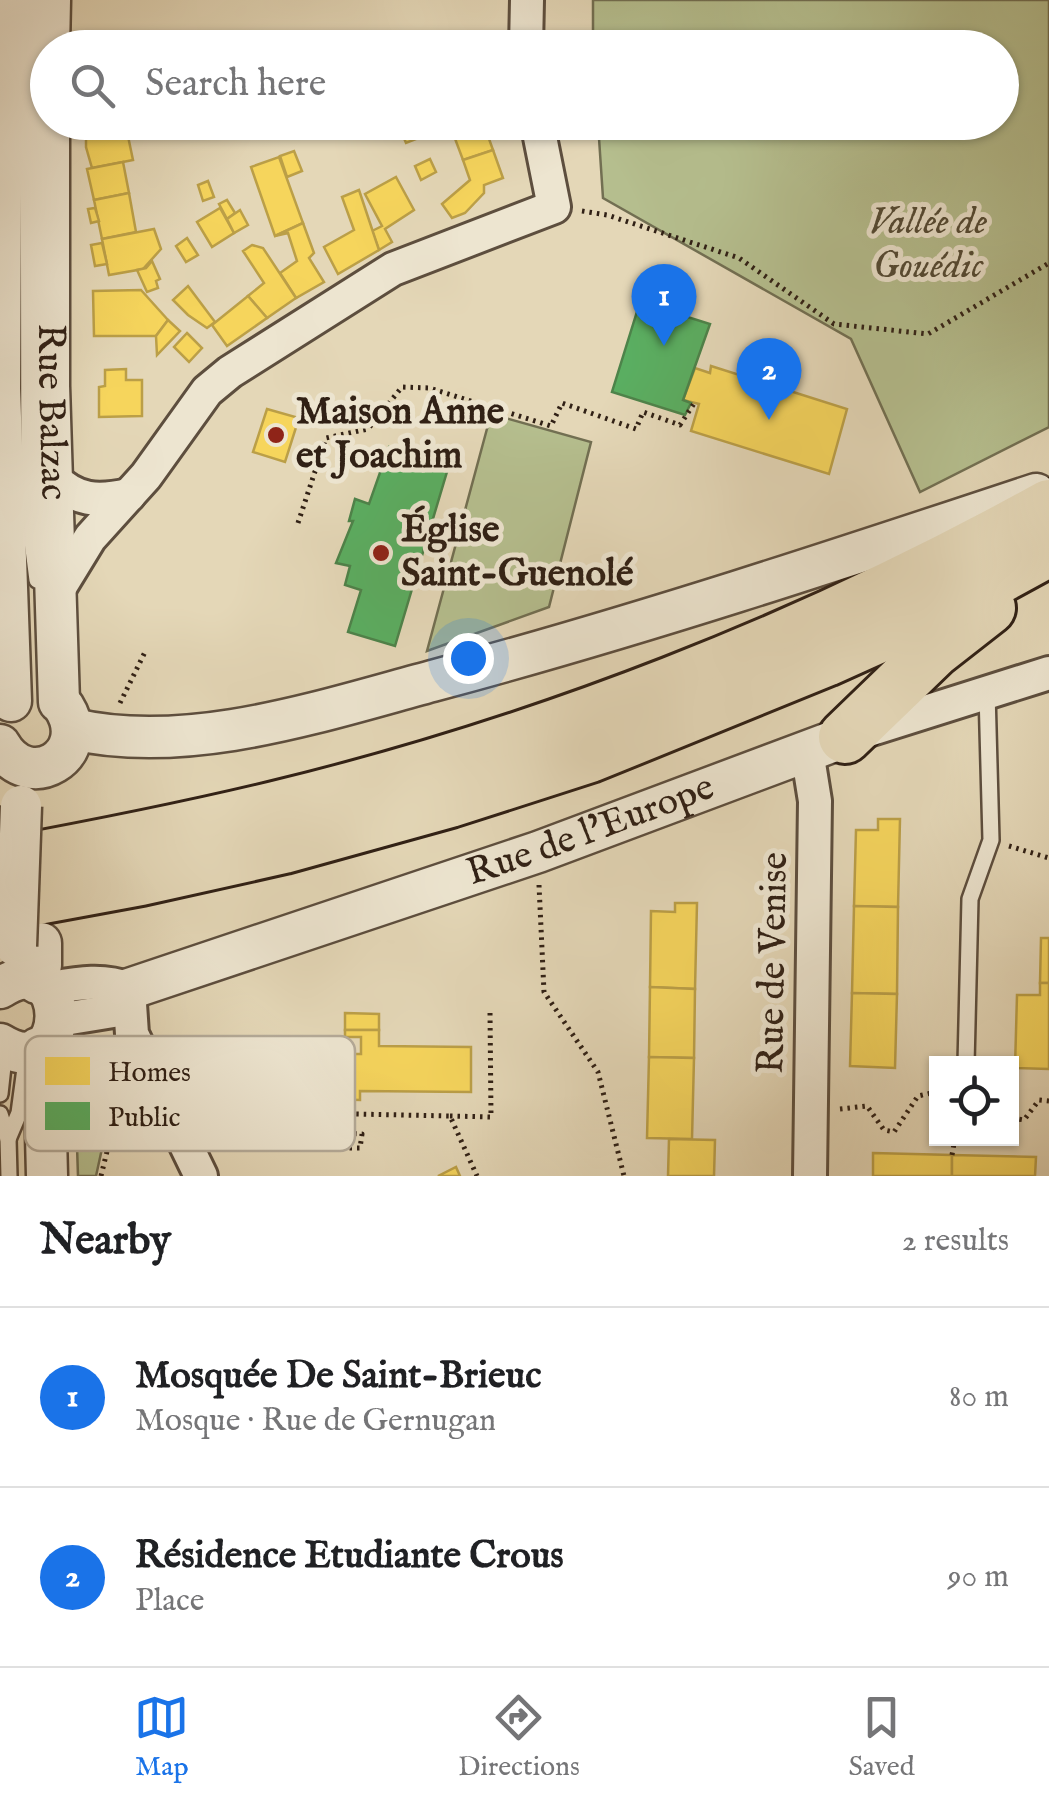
<!DOCTYPE html>
<html lang="en">
<head>
<meta charset="utf-8">
<style>
	body { margin:0; font-family:"IM FELL English",serif; background:#f2f2f2; color:#202124 }
	.controls { position:absolute; right:30px; bottom:30px; display:grid; overflow:hidden; border-radius:0px; box-shadow:0 2px 8px #0004 }
	.controls button { width:90px; height:90px; display:grid; place-items:center; padding:0; border:0; border-bottom:2px solid #e0e0e0; background:#fff; color:#202124; font:50px sans-serif }
	.you { position:absolute; left:468px; top:658px; width:35px; height:35px; margin:-25px; border:8px solid #fff; border-radius:50%; background:#1a73e8; box-shadow:0 0 0 15px #1a73e833 }
	.badge { display:grid; place-items:center; width:65px; height:65px; border-radius:50%; background:#1a73e8; color:#fff; font-size:32px; font-weight:700 }
	.pin { position:absolute; translate:-50% -82px; filter:drop-shadow(0 2px 5px #0008) }
	.pin::after { content:''; position:absolute; top:52px; width:35px; height:30px; background:inherit; clip-path:polygon(0 0,100% 0,50% 100%) }
	.list { margin:0; padding:0; list-style:none }
	h2 { display:flex; justify-content:space-between; align-items:center; height:130px; margin:0; padding:0 40px; font-size:42px }
	h2 small { font-size:32px; font-weight:400; color:#757577 }
	.list li { display:grid; grid-template-columns:65px 1fr auto; gap:30px; align-items:center; box-sizing:border-box; height:180px; padding:0 40px; border-top:2px solid #e0e0e0 }
	.list b { display:block; font-size:38px; white-space:nowrap }
	.list p { margin:0; font-size:32px; white-space:nowrap; color:#757577 }
	.list em { font-size:32px; font-style:normal; color:#757577 }
	.icon { flex:none; width:55px; height:55px; fill:none; stroke:currentColor; stroke-width:2; stroke-linecap:round; stroke-linejoin:round }
	.map { position:relative; flex:none; width:1049px; height:1176px; overflow:hidden }
	.search { position:absolute; background:#fff; box-shadow:0 2px 8px #0004; left:30px; right:30px; top:30px; height:110px; display:flex; align-items:center; gap:25px; box-sizing:border-box; padding:0 35px; border-radius:55px; color:#757577; font-size:38px }
	.sheet { height:490px; background:#fff }
	nav { display:flex; justify-content:space-around; align-items:center; box-sizing:border-box; height:140px; border-top:2px solid #e0e0e0; background:#fff; font-size:28px; color:#757577 }
	nav a { display:grid; justify-items:center; gap:5px }
	nav .on { color:#1a73e8 }
	.map>svg:first-child { display:block }
	.green { fill:#b5be8e; stroke:#726f52; stroke-width:2.5 }
	.homes { fill:#f6d55c; stroke:#bb9f47; stroke-width:2.5 }
	.public { fill:#5aae61; stroke:#4d834a; stroke-width:2.5 }
	.lines { fill:none; stroke-linecap:round; stroke-linejoin:round }
	.service-casing { stroke:#5d4e3e; stroke-width:20 }
	.minor-casing { stroke:#5d4e3e; stroke-width:38 }
	.tertiary-casing { stroke:#5d4e3e; stroke-width:45 }
	.trunk-casing { stroke:#302015; stroke-width:58 }
	.path { stroke:#302015; stroke-width:5; stroke-dasharray:2.5 5; stroke-linecap:butt }
	.service { stroke:#ede5d0; stroke-width:15 }
	.minor { stroke:#ede5d0; stroke-width:32 }
	.tertiary { stroke:#ede5d0; stroke-width:40 }
	.trunk { stroke:#e4d7b7; stroke-width:52 }
	.tertiary-bridge-casing { stroke:#5d4e3e; stroke-width:45; stroke-linecap:butt }
	.tertiary-bridge { stroke:#ede5d0; stroke-width:40 }
	.poi-dot { fill:#8f2418; stroke:#ede5d0; stroke-width:4 }
	.labels { text-anchor:middle; dominant-baseline:central; stroke-width:10; stroke-linejoin:round; paint-order:stroke }
	.park-label { font-size:38px; font-style:italic; fill:#514833; stroke:#ede5d0 }
	.street-label { font-size:38px; fill:#302015; stroke:#ede5d0 }
	.poi-label { font-size:38px; font-weight:bold; fill:#302015; stroke:#ede5d0; text-anchor:start }
	.key { fill:#ede5d0; stroke:#b4aa98; stroke-width:2.5 }
	.key-label { font-size:28px; fill:#302015 }
</style>
</head>
<body>
<div class="map">
<svg width="1049" height="1176" viewBox="0 0 1049 1176">
	<rect width="100%" height="100%" fill="#e4d7b7"/>
	<filter id="stains"><feTurbulence type="fractalNoise" baseFrequency=".002" numOctaves="4"/><feColorMatrix values="0 0 0 0 .2 0 0 0 0 .09 0 0 0 0 .02 0 0 0 .5 -.17"/></filter>
	<radialGradient id="worn" r=".72"><stop offset=".6" stop-color="#630" stop-opacity="0"/><stop offset="1" stop-color="#630" stop-opacity=".3"/></radialGradient>
	<g class="green">
		<polygon points="593,0 1049,0 1049,427 920,492 851,339 603,198 598,123 1002,122 1002,48 593,47"/>
		<polygon points="491,414 591,442 549,607 427,651"/>
		<polygon points="103,1144 96,1176 78,1176 77,1146"/>
	</g>
	<g class="homes">
		<polygon points="89,122 125,122 133,160 92,168 86,147 86,137 92,136"/>
		<polygon points="402,122 436,122 439,130 406,143 398,124"/>
		<polygon points="465,122 483,122 493,150 463,160 451,128"/>
		<polygon points="493,150 503,178 484,185 484,193 465,213 452,218 442,204 470,180 463,160"/>
		<polygon points="294,151 302,171 287,177 280,156"/>
		<polygon points="279,157 303,223 275,236 251,167"/>
		<polygon points="430,159 436,172 421,180 415,166"/>
		<polygon points="123,162 129,193 94,200 87,169"/>
		<polygon points="396,177 414,210 385,229 392,242 379,250 372,231 382,226 365,194"/>
		<polygon points="208,181 214,197 203,201 198,185"/>
		<polygon points="359,190 379,250 338,274 324,247 354,230 342,197"/>
		<polygon points="129,193 136,232 102,239 94,200"/>
		<polygon points="227,200 235,213 227,219 219,204"/>
		<polygon points="95,208 99,221 91,223 88,209"/>
		<polygon points="220,208 234,233 212,247 197,222"/>
		<polygon points="240,210 248,225 234,233 227,219"/>
		<polygon points="303,223 314,253 309,258 324,282 296,298 280,273 297,261 288,233 275,236"/>
		<polygon points="154,229 161,249 143,269 109,275 102,239"/>
		<polygon points="187,238 198,255 186,262 176,246"/>
		<polygon points="102,243 107,264 95,266 91,245"/>
		<polygon points="252,245 263,248 296,298 267,318 248,296 264,283 243,251"/>
		<polygon points="152,261 160,279 156,281 158,288 147,292 137,270 146,268"/>
		<polygon points="188,286 215,322 207,328 188,315 173,300"/>
		<polygon points="141,290 168,320 156,336 94,336 93,291"/>
		<polygon points="248,296 267,318 227,346 212,325"/>
		<polygon points="168,320 180,331 157,355 156,336"/>
		<polygon points="187,333 202,348 189,362 174,347"/>
		<polygon points="711,366 847,409 829,474 691,431 699,404 683,400 695,368 710,373"/>
		<polygon points="126,369 126,380 142,380 142,416 99,417 99,387 105,386 105,370"/>
		<polygon points="267,409 299,418 285,462 253,452"/>
		<polygon points="878,819 900,819 898,907 854,906 856,830 878,830"/>
		<polygon points="675,903 697,903 695,989 650,987 651,911 675,912"/>
		<polygon points="854,906 898,907 897,994 852,993"/>
		<polygon points="1041,938 1049,938 1049,983 1040,983"/>
		<polygon points="1040,983 1049,983 1049,1069 1015,1068 1017,995 1040,995"/>
		<polygon points="650,987 695,989 694,1058 649,1057"/>
		<polygon points="852,993 897,994 895,1068 850,1066"/>
		<polygon points="345,1013 379,1014 379,1030 345,1030"/>
		<polygon points="345,1030 379,1030 379,1046 471,1047 471,1092 360,1091 360,1100 281,1098 282,1046 329,1047 328,1054 361,1054 361,1037 345,1037"/>
		<polygon points="649,1057 694,1058 692,1139 647,1138"/>
		<polygon points="669,1139 715,1140 714,1176 668,1176"/>
		<polygon points="873,1153 952,1155 952,1176 873,1176"/>
		<polygon points="952,1155 1036,1157 1035,1176 952,1176"/>
		<polygon points="456,1167 460,1176 438,1176"/>
	</g>
	<g class="public">
		<polygon points="640,302 710,324 683,400 691,403 685,415 612,392"/>
		<polygon points="389,447 449,465 395,646 348,632 361,590 345,585 350,566 336,563 353,521 349,521 355,499 369,504"/>
	</g>
	<g class="lines">
		<defs>
			<g id="service">
				<polyline points="28,0 29,518 37,580"/>
				<polyline points="966,1064 970,899 991,840 987,692"/>
				<polyline points="0,1094 5,1048"/>
				<polyline points="0,1114 8,1139 9,1176"/>
				<polyline points="8,1139 19,1113 26,1061"/>
			</g>
			<g id="minor">
				<polyline points="526,48 527,0"/>
				<path d="M53,478c24,23 44,24 76,17"/>
				<polyline points="57,592 90,538 146,476 207,391 230,372 393,269 554,207 537,122"/>
				<polyline points="859,733 1049,673"/>
				<polyline points="807,751 815,801 810,1176"/>
				<path d="M46,989c29,-5 55,-11 83,0"/>
				<polyline points="129,989 132,1034 201,1176"/>
				<polyline points="58,1020 113,1011 129,989"/>
			</g>
			<g id="tertiary">
				<polyline points="2,0 0,389 11,701"/>
				<polyline points="49,48 50,0"/>
				<path id="s1" d="M49,122v264l10,316"/>
				<path d="M73,729c116,27 251,-19 363,-49 202,-54 401,-120 600,-186"/>
				<path d="M0,745c29,50 94,10 64,-38"/>
				<polyline points="37,983 41,965 41,943"/>
				<path d="M0,988c73,-48 75,102 0,56"/>
				<path id="s2" d="M129,989l409,-137 307,-115"/>
				<polyline points="38,1048 45,1095 47,1176"/>
			</g>
			<g id="trunk">
				<polyline points="845,737 934,651 989,608"/>
				<path d="M0,865c92,-17 184,-35 275,-57 269,-65 532,-168 774,-302"/>
				<polyline points="0,905 141,879 284,847 450,801 590,756 826,660 948,605 1049,550"/>
			</g>
		</defs>
		<use href="#service" class="service-casing"/>
		<use href="#minor" class="minor-casing"/>
		<use href="#tertiary" class="tertiary-casing"/>
		<use href="#trunk" class="trunk-casing"/>
		<g class="path">
			<polyline points="582,211 607,215 739,258 834,324 928,334 1049,263"/>
			<polyline points="298,523 326,438 368,429 402,387 429,388 551,426 562,403 636,429 643,412 680,425 695,402"/>
			<polyline points="120,703 145,652"/>
			<polyline points="1009,846 1049,858"/>
			<polyline points="539,885 544,992 598,1072 624,1176"/>
			<polyline points="840,1109 867,1106 884,1130 894,1132 918,1096 936,1092"/>
			<polyline points="450,1116 491,1117 490,1011"/>
			<polyline points="1012,1118 1024,1120 1039,1100 1049,1101"/>
			<polyline points="222,1148 360,1148 362,1134 260,1129 260,1112 450,1116 477,1176"/>
			<polyline points="952,1155 955,1138"/>
			<polyline points="101,1176 111,1135"/>
		</g>
		<use href="#service" class="service"/>
		<use href="#minor" class="minor"/>
		<use href="#tertiary" class="tertiary"/>
		<use href="#trunk" class="trunk"/>
		<defs>
			<polyline id="tertiary-bridge" points="16,946 21,806"/>
		</defs>
		<use href="#tertiary-bridge" class="tertiary-bridge-casing"/>
		<use href="#tertiary-bridge" class="tertiary-bridge"/>
	</g>
	<g class="poi-dot">
		<circle cx="276" cy="435" r="10"/>
		<circle cx="381" cy="553" r="10"/>
	</g>
	<g class="labels">
		<g class="park-label">
			<text x="928" y="223">Vallée de<tspan x="928" dy="44">Gouédic</tspan></text>
		</g>
		<g class="street-label">
			<text stroke="none"><textPath href="#s1" startOffset="290">Rue Balzac</textPath></text>
			<text stroke="none"><textPath href="#s2" startOffset="488">Rue de l'Europe</textPath></text>
			<text transform="translate(774 963) rotate(-89)">Rue de Venise</text>
		</g>
		<g class="poi-label">
			<text x="296" y="413">Maison Anne<tspan x="296" dy="44">et Joachim</tspan></text>
			<text x="401" y="531">Église<tspan x="401" dy="44">Saint-Guenolé</tspan></text>
		</g>
	</g>
	<rect x="25" y="1036" width="330" height="115" rx="15" class="key"/>
	<rect x="45" y="1057" width="45" height="28" fill="#f6d55c"/>
	<rect x="45" y="1102" width="45" height="28" fill="#5aae61"/>
	<g class="key-label">
		<text x="108" y="1081">Homes</text>
		<text x="108" y="1126">Public</text>
	</g>
	<rect width="100%" height="100%" filter="url(#stains)"/>
	<rect width="100%" height="100%" fill="url(#worn)"/>
</svg>
<div class="controls">
<button><svg class="icon" aria-label="locate" viewBox="0 0 24 24"><circle cx="12" cy="12" r="6"/><path d="M12 2v4M12 18v4M2 12h4M18 12h4"/></svg></button>
</div>
<div class="you"></div>
<div class="pin badge" style="left:664px;top:346px">1</div>
<div class="pin badge" style="left:769px;top:420px">2</div>
<div class="search"><svg class="icon" aria-label="search" viewBox="0 0 24 24"><circle cx="10" cy="10" r="6"/><path d="M15 15l6 6"/></svg>Search here</div>
</div>
<section class="sheet">
<h2>Nearby<small>2 results</small></h2>
<ul class="list">
<li><span class="badge">1</span><div><b>Mosquée De Saint-Brieuc</b><p>Mosque · Rue de Gernugan</p></div><em>80 m</em></li>
<li><span class="badge">2</span><div><b>Résidence Etudiante Crous</b><p>Place</p></div><em>90 m</em></li>
</ul>
</section>
<nav>
<a class="on"><svg class="icon" aria-label="map" viewBox="0 0 24 24"><path d="M3 6l6-2 6 2 6-2v14l-6 2-6-2-6 2zM9 4v14M15 6v14"/></svg>Map</a>
<a><svg class="icon" aria-label="directions" viewBox="0 0 24 24"><path d="M12 3l9 9-9 9-9-9zM9 14v-3h6M13 9l2 2-2 2"/></svg>Directions</a>
<a><svg class="icon" aria-label="saved" viewBox="0 0 24 24"><path d="M7 4h10v16l-5-4-5 4z"/></svg>Saved</a>
</nav>
</body>
</html>
